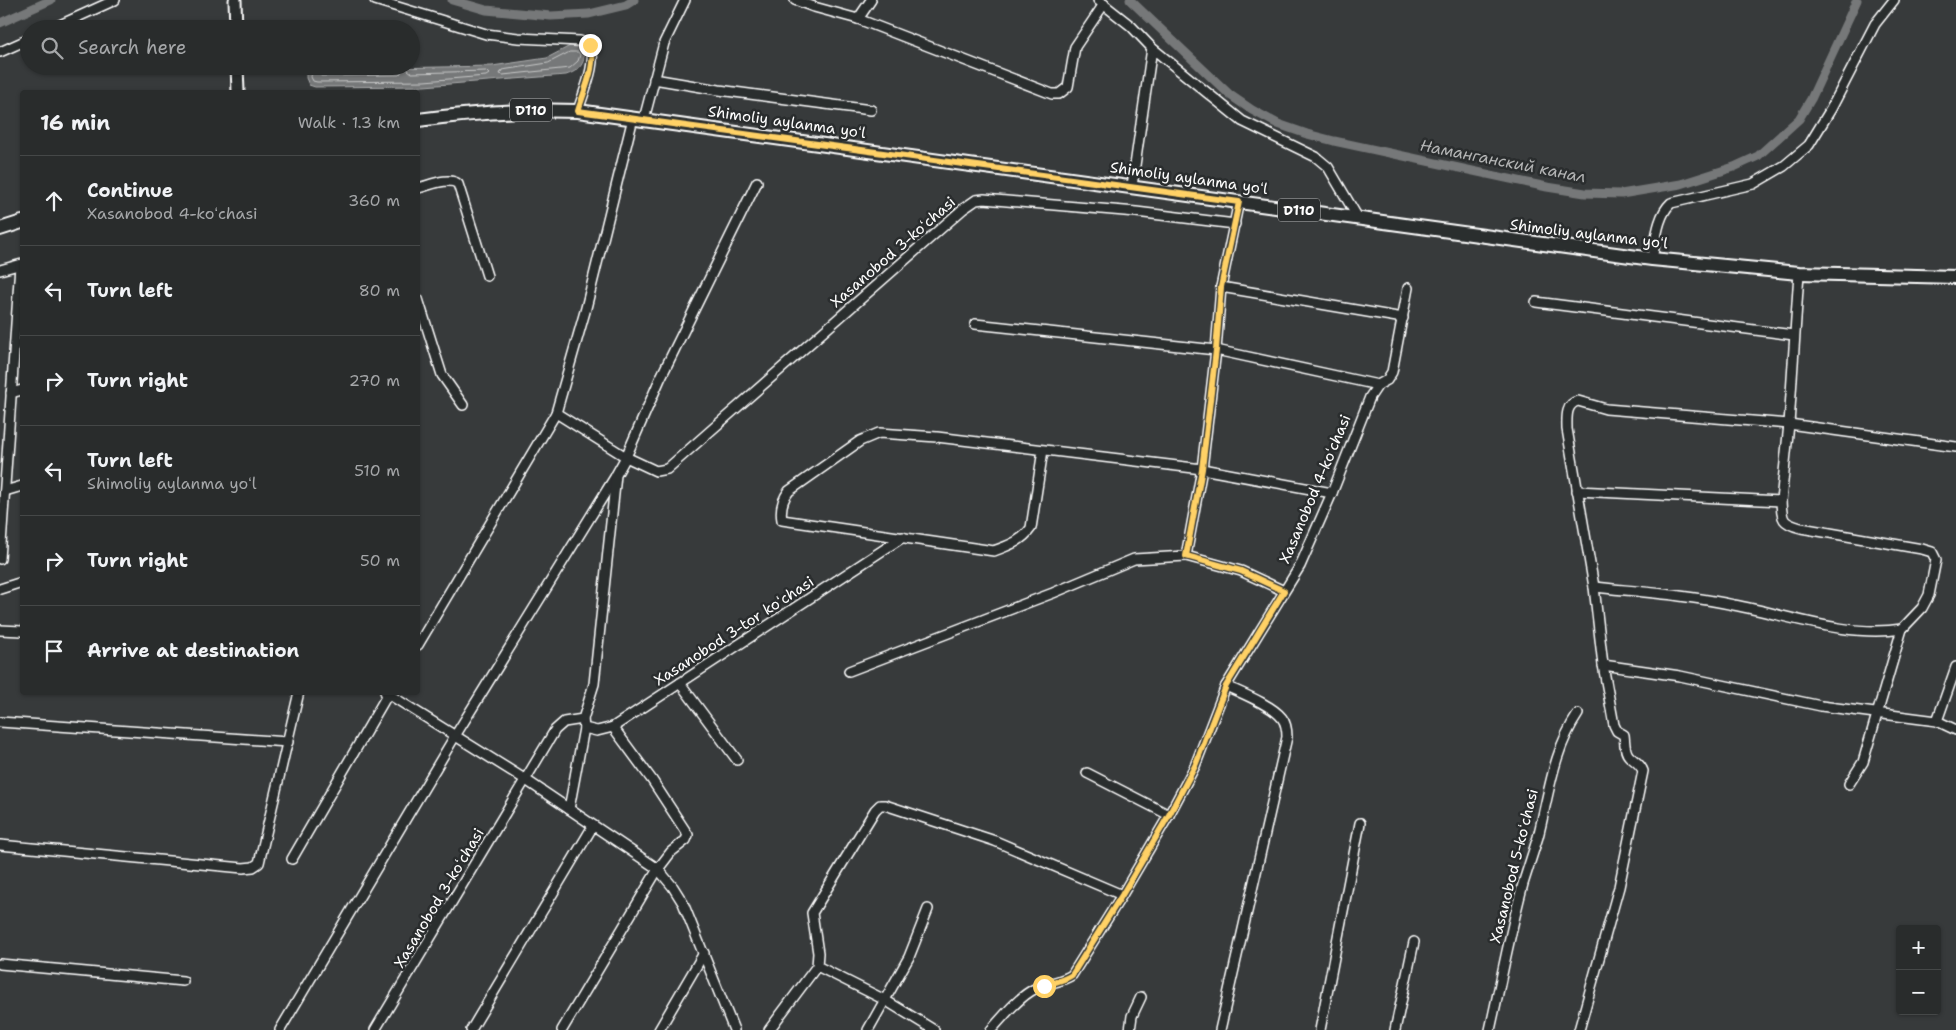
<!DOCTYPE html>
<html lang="en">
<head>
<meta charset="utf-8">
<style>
	body { margin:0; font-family:"Shantell Sans",sans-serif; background:#353838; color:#f1f3f6 }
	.controls { position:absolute; right:15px; bottom:15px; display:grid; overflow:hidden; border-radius:5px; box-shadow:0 1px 4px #0004 }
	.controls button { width:45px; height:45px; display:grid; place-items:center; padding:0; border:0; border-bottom:1px solid #454848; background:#292c2c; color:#f1f3f6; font:25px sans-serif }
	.stop { position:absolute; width:15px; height:15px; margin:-11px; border:4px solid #ffd166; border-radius:50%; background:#fff }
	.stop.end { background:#ffd166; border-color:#fff; box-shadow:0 1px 5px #0008 }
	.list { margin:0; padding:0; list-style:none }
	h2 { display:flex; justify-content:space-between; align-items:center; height:65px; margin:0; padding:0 20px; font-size:21px }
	h2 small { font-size:16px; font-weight:400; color:#a5a7a9 }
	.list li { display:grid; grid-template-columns:32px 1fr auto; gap:15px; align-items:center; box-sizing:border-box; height:90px; padding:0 20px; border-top:1px solid #454848 }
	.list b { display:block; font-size:19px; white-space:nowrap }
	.list p { margin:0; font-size:16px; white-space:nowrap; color:#a5a7a9 }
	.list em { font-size:16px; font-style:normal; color:#a5a7a9 }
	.icon { flex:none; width:28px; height:28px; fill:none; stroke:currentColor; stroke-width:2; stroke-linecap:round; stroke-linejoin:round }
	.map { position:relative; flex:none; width:1956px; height:1030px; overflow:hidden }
	.search { position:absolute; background:#292c2c; box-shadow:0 1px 4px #0004; left:20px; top:20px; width:400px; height:55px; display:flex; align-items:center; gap:12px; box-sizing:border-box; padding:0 18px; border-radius:28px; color:#a5a7a9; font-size:19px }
	.panel { position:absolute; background:#292c2c; box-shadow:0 1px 4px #0004; left:20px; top:90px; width:400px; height:605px; border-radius:5px }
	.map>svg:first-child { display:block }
	.water { fill:#767879; stroke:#adaeaf }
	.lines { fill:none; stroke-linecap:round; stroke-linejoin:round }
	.shore { stroke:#c8c9c9; stroke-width:1 }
	.canal { stroke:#767879; stroke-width:9 }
	.minor-casing { stroke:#fff; stroke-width:12 }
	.secondary-casing { stroke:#fff; stroke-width:15 }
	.primary-casing { stroke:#fff; stroke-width:16 }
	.minor { stroke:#2a2d2e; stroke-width:9 }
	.secondary { stroke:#2a2d2e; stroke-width:11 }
	.primary { stroke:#2a2d2e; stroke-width:12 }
	.route { stroke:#ffd166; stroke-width:6 }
	.labels { text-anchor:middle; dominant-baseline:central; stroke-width:5; stroke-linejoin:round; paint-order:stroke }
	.shield { fill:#2a2d2e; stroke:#bfc0c0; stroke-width:1 }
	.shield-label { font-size:14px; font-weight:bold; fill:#fff }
	.street-label { font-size:15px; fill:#fff; stroke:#2a2d2e }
	.water-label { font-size:16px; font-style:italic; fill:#b4b5b5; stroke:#2a2d2e }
</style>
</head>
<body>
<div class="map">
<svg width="1956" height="1030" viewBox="0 0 1956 1030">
	<rect width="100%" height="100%" fill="#373a3b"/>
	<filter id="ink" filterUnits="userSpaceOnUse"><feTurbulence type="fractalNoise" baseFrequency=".02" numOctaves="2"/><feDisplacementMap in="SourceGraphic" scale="10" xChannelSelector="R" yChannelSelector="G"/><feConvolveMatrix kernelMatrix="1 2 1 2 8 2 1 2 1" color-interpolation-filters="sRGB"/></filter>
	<g filter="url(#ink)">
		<path class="water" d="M570,46l12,2c6,14 -3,23 -16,27l-142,11 -109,1 -6,-2 -3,-7v-7l4,-5 79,2 103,-2 55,-8z"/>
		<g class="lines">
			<g class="shore">
				<polygon points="570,52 578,52 580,55 578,61 570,68 503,75 500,74 502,70 548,63"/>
				<polyline points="313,66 311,77 313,81 317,82 424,81 486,76 489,74 486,71 412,73 408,70 406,66"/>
				<polyline points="320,66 319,74 321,76 399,75 401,73 400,66"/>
				<polyline points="327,66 330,68 392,66"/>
			</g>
			<g class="canal">
				<polyline points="452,0 486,10 551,16 589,14 626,5 634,0"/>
				<polyline points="1130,0 1230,95 1252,110 1278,124 1307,134 1334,141 1547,187 1585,193 1621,194 1681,184 1734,167 1758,156 1799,119 1811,99 1857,0"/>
				<polyline points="0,23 51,0"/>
			</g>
			<defs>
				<g id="minor">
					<path d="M375,0l111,34 32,4 62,3 10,4c8,17 -7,48 -12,66"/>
					<polyline points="795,0 814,7 858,19 1052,94 1059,94 1068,87 1075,47 1104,4"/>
					<polyline points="1098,0 1131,26 1152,48 1242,121 1316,157 1328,167 1358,218"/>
					<polyline points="858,19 871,0"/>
					<polyline points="51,29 115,0"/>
					<polyline points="0,52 29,39"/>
					<polyline points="654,79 719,90 871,110"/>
					<polyline points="644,119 664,43 685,0"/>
					<polyline points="1132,186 1152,48"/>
					<path d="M418,188c10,-2 31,-12 40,-4l29,92"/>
					<polyline points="1239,201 1221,287 1403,318"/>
					<path d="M1652,259c4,-18 5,-43 19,-56l82,-19 31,-18 25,-21 22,-36 44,-85 19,-24"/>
					<polyline points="0,270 22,264"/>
					<polyline points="1221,287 1216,350 1202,469 1186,556 1241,571 1284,591"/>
					<polyline points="418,299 442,375 463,405"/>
					<polyline points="1536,302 1794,335"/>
					<polyline points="975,324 1216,350 1378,385"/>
					<polyline points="11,393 22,390"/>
					<polyline points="556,413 626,457 656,471 667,469 963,209 976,200 984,199 1136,212 1235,224"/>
					<path d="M1043,450l-12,78c-10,14 -22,17 -37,23l-212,-31c-2,-11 0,-20 7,-29l71,-50 19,-8 58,4 265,32 130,24"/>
					<polyline points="5,491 22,486"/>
					<polyline points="1577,491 1781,501 1789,424 1799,273"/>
					<path d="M1781,501c1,19 1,22 20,27l121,21 10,3 4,8 -7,35 -7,13 -20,21 -39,133 -14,22"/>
					<polyline points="0,559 20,265"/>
					<path d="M1594,587c47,5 94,8 140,18 54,10 113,33 168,24"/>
					<polyline points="0,589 22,582"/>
					<polyline points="0,630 22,631"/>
					<polyline points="418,645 556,413 586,308 633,118"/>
					<polyline points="1603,665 1680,676 1821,706 1937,721"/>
					<polyline points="1956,667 1937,721 1956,730"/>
					<polyline points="849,671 1053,593 1134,559 1186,556"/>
					<polyline points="680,683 737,760"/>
					<polyline points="385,692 526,780 658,869 673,887 683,903 734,1030"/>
					<polyline points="583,719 584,728 597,731 613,727 903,537"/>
					<polyline points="0,722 288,742"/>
					<polyline points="1087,773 1169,815"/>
					<polyline points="569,809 584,728"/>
					<polyline points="0,845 243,868 253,867 259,863 299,692"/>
					<polyline points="292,859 389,692"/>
					<polyline points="0,964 183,981"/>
					<polyline points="817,966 885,1000 934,1030"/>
					<polyline points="280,1030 455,736 615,477"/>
					<polyline points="375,1030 555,730 564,722 583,719 594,684 616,475 626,457 660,379 757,182"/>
					<polyline points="471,1030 593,826"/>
					<polyline points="562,1030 658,869 671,852 686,840 688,835 652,780 613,727"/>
					<polyline points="659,1030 704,953"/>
					<polyline points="769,1030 817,966 818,953 812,913 875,810 880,805 885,805 995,841 1122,895"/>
					<polyline points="868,1030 909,957 928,909"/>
					<path d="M991,1030c12,-13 25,-30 40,-39 13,-8 29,-8 41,-16l50,-80 47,-80 26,-49 31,-80 74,-120 32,-73 38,-96 8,-12 9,-5 5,-8 16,-84"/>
					<polyline points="1130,1030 1132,1016 1141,997"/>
					<path d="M1220,1030l67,-293c0,-6 -1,-14 -5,-19 -10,-13 -41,-25 -56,-32"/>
					<polyline points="1320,1030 1360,823"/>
					<polyline points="1395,1030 1414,942"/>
					<path d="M1490,1030c11,-49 20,-98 33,-146 5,-16 10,-31 15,-47 11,-43 15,-86 40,-123"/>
					<path d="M1579,1030l40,-143 24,-116c-3,-8 -9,-10 -14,-15 -5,-5 -4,-15 -5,-21l-7,-4 -3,-6 -11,-60 -9,-78 -27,-158c0,-10 -2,-25 11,-28l28,8 183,15 167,23"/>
				</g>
				<g id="secondary">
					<polyline points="235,0 236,29"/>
					<polyline points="237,66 238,92"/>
				</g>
				<g id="primary">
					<path d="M418,120c53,-7 106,-11 160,-9l1074,148 147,14 157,4"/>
					<polyline points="0,229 22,222"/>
				</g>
			</defs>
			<use href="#minor" class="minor-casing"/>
			<use href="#secondary" class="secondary-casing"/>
			<use href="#primary" class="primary-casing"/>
			<use href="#minor" class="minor"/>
			<use href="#secondary" class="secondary"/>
			<use href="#primary" class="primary"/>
		</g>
	</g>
	<g class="lines" filter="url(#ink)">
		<path class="route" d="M590,45c8,18 -7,48 -12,66l661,91 -18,85 -5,63 -14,119 -16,87 55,15 43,20 -58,95 -31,80 -26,49 -47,80 -50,80c-9,6 -19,7 -28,11"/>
	</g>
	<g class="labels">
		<g class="shield">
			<rect x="510" y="98.5" width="42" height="23" rx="4"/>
			<rect x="1278" y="198.5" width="42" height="23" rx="4"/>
		</g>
		<g class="shield-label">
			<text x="531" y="110">D110</text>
			<text x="1299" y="210">D110</text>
		</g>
		<g class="street-label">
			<text transform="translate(787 122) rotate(8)">Shimoliy aylanma yoʻl</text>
			<text transform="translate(1189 178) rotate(8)">Shimoliy aylanma yoʻl</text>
			<text transform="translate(1589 234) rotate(7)">Shimoliy aylanma yoʻl</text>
			<text transform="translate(893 252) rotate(-41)">Xasanobod 3-koʻchasi</text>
			<text transform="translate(1315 489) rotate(-67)">Xasanobod 4-koʻchasi</text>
			<text transform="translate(734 631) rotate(-33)">Xasanobod 3-tor koʻchasi</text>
			<text transform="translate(1514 866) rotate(-76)">Xasanobod 5-koʻchasi</text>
			<text transform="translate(439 898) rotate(-59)">Xasanobod 3-koʻchasi</text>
		</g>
		<g class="water-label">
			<text transform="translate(1503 161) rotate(11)">Наманганский канал</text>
		</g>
	</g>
</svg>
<div class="controls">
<button>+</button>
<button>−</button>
</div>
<div class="stop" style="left:1044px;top:986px"></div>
<div class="stop end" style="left:590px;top:45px"></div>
<div class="search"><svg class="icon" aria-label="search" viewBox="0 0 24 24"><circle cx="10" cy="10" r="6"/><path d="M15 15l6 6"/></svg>Search here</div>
<section class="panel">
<h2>16 min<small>Walk · 1.3 km</small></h2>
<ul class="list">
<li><svg class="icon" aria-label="ahead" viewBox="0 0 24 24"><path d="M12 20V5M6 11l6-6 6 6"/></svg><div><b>Continue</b><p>Xasanobod 4-koʻchasi</p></div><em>360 m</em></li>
<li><svg class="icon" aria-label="left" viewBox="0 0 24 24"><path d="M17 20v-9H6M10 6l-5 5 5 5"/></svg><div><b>Turn left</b></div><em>80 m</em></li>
<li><svg class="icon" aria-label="right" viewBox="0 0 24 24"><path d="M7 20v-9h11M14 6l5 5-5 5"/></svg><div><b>Turn right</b></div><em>270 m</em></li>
<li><svg class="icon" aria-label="left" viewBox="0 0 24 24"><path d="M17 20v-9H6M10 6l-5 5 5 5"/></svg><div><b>Turn left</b><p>Shimoliy aylanma yoʻl</p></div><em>510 m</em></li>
<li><svg class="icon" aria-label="right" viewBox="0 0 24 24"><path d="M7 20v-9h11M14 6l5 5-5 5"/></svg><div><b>Turn right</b></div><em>50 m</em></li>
<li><svg class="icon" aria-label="arrive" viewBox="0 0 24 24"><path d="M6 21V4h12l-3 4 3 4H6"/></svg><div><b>Arrive at destination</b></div></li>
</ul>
</section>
</div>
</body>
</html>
